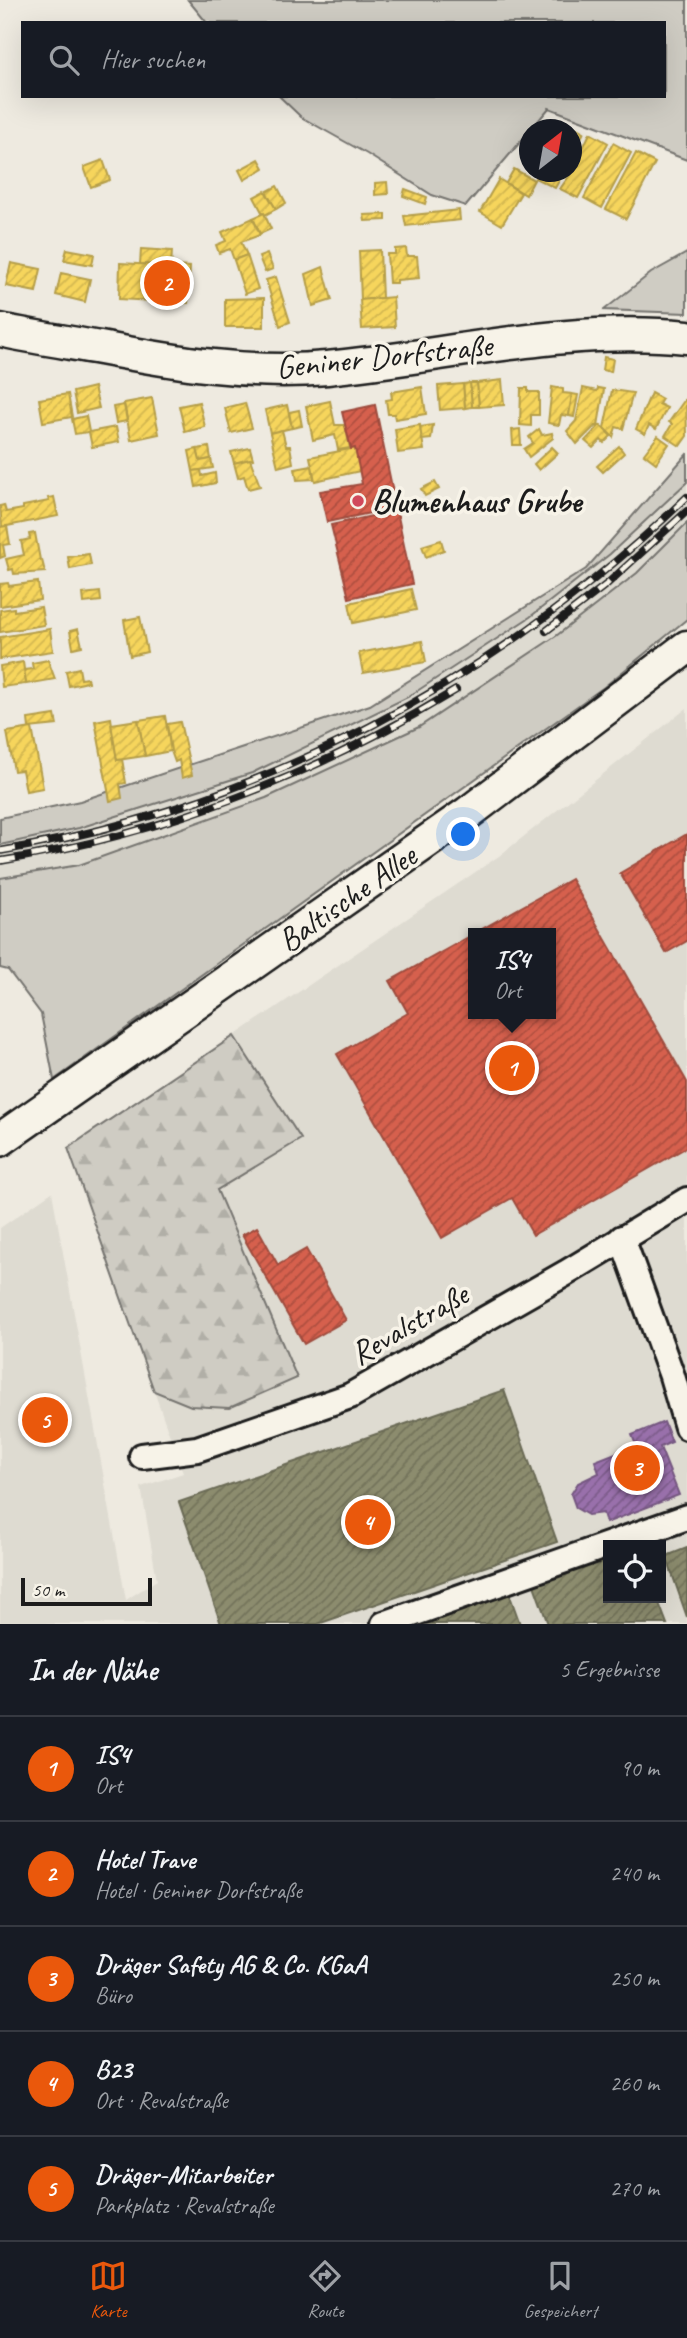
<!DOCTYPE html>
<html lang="de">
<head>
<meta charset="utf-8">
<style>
	body { margin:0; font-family:Caveat,sans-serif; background:#20242c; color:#f1f3f6 }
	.controls { position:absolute; right:21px; bottom:21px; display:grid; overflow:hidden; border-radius:0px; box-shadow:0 7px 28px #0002 }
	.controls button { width:63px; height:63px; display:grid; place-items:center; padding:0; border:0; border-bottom:2px solid #363941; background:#171b24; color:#f1f3f6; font:35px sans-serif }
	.compass { position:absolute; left:519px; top:119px; width:63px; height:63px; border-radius:50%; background:#171b24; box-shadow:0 7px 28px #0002; rotate:31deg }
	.scale { position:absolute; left:21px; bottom:18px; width:131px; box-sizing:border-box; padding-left:7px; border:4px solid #1c1c1c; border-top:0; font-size:19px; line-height:24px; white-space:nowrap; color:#1c1c1c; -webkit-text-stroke:5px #f7f3e8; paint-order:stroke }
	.you { position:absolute; left:464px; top:835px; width:24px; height:24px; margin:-18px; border:5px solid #fff; border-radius:50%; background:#1a73e8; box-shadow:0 0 0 10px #1a73e833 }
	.badge { display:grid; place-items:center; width:46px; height:46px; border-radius:50%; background:#ea580c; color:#fff; font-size:23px; font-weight:700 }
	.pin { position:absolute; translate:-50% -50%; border:4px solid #fff; box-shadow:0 2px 7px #0006 }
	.popup { position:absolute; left:468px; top:928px; width:88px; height:91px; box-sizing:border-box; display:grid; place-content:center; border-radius:0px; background:#171b24; filter:drop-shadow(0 2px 5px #0005); font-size:23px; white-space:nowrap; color:#9ea1a6 }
	.popup b { font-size:26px; color:#f1f3f6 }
	.popup::after { content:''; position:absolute; left:50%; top:100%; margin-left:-14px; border:14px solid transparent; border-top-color:#171b24 }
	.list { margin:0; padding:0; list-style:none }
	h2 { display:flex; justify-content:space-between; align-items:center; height:91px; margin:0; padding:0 28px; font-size:30px }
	h2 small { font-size:23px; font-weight:400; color:#9ea1a6 }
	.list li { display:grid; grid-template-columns:46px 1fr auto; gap:21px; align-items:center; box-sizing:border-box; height:105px; padding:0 28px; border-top:2px solid #363941 }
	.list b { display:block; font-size:26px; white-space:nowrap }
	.list p { margin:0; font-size:23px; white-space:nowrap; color:#9ea1a6 }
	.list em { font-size:23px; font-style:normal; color:#9ea1a6 }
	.icon { flex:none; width:38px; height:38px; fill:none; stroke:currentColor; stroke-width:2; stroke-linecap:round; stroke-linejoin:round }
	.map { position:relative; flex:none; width:687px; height:1624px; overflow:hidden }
	.search { position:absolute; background:#171b24; box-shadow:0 7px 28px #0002; left:21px; right:21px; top:21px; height:77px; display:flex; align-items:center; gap:18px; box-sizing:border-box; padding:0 24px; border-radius:0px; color:#9ea1a6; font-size:26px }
	.sheet { height:616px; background:#171b24 }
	nav { display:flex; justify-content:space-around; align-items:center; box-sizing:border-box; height:98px; border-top:2px solid #363941; background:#171b24; font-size:19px; color:#9ea1a6 }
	nav a { display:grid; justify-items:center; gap:4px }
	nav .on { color:#ea580c }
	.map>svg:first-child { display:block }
	.built { fill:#dedbd1; fill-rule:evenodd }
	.green { fill:#cfccc3; stroke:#767470; stroke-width:2 }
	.forest { fill:url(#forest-firs); stroke:#767470; stroke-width:2 }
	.homes { fill:url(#homes-hatch); stroke:#b59e49; stroke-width:2 }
	.shops { fill:url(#shops-hatch); stroke:#9e4c3e; stroke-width:2 }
	.offices { fill:url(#offices-hatch); stroke:#745780; stroke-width:2 }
	.industry { fill:url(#industry-hatch); stroke:#6a6a55; stroke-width:2 }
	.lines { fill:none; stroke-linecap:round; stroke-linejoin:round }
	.minor-casing { stroke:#1c1c1c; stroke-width:30 }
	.major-casing { stroke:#1c1c1c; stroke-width:37 }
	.minor { stroke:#f7f3e8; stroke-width:24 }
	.major { stroke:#f7f3e8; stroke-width:32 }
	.rail-casing { stroke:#1c1c1c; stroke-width:8 }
	.rail { stroke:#f7f3e8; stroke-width:5; stroke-dasharray:16; stroke-linecap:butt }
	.poi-dot { fill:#d1495b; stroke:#f7f3e8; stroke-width:2.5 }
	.labels { text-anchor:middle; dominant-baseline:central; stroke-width:7; stroke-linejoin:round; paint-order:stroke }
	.street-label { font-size:33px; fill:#1c1c1c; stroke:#f7f3e8 }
	.poi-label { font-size:33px; font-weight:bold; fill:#1c1c1c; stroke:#f7f3e8; text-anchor:start }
</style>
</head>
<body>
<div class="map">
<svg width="687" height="1624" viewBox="0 0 687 1624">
	<defs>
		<pattern id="forest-firs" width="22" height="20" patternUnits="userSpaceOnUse" patternTransform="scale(1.75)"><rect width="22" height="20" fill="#cfccc3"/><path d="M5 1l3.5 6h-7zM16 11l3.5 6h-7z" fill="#b1afa7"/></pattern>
		<pattern id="homes-hatch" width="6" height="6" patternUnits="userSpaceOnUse" patternTransform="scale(1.75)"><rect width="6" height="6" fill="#f6d55c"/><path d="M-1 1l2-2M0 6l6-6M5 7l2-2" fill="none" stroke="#d2b64f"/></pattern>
		<pattern id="shops-hatch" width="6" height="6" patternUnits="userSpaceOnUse" patternTransform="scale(1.75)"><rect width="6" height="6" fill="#d6604d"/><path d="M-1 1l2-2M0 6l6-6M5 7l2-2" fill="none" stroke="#ad4e3f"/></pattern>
		<pattern id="offices-hatch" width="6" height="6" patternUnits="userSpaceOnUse" patternTransform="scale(1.75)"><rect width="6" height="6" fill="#9970ab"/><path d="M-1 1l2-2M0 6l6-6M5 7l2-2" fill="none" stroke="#7c5b8a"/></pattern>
		<pattern id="industry-hatch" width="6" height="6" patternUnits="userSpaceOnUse" patternTransform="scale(1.75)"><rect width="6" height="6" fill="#8c8c6e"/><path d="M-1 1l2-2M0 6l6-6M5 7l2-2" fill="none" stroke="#72725a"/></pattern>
	</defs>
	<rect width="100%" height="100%" fill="#eeeae0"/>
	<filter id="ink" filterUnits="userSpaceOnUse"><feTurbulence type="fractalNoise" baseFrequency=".0143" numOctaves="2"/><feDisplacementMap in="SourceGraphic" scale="14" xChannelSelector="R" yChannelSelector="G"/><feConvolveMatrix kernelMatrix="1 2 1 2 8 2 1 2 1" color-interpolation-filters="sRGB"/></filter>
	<g filter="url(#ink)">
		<g class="built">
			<polygon points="687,482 687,523 637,573 556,636 419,727 266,798 79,865 0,878 0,845 79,828 252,773 408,697 530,617 610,554"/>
			<path d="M687,708v916h-687v-396l52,-36 74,408 31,-20 -16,-93 42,-14 -29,-82 37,15 106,-29 -81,-187 85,-52 -67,-102 265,-180zM474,933h76v81h-76zM608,1545h53v53h-53z"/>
		</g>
		<g class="green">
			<polygon points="188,0 687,0 687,160 549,108 466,206 432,195 367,154 301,117 279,96 664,96 664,23 207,23"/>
			<polygon points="687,253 687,313 604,310 651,273"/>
			<polygon points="687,454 687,482 610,554 530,617 408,697 252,773 79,828 0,845 0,818 80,801 370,705 586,569"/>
			<polygon points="687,523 687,619 604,687 54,1080 41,1014 8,970 0,968 0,878 79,865 266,798 419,727 556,636 637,573"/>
		</g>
		<polygon class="forest" points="234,1036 301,1139 217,1190 297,1378 229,1408 191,1406 154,1391 68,1148"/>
		<g class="homes">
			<polygon points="565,122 584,132 572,157 572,130 561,130"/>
			<polygon points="590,133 608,143 578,198 560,189 572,172"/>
			<polygon points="613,143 631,153 602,208 584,198"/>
			<polygon points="636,153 655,163 626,219 606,209"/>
			<polygon points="259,159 264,168 244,180 239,170"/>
			<polygon points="103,160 110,180 91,187 84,167"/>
			<polygon points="514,169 534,180 526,195 506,183"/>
			<polygon points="538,172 564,172 555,188 535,178"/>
			<polygon points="499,179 521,193 502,225 480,212"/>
			<polygon points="387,182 388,194 375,195 375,183"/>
			<polygon points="277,186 286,203 276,209 266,192"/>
			<polygon points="405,189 427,197 425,204 403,196"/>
			<polygon points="265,191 276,209 265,215 263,214 254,197"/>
			<polygon points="459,210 460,220 406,226 404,216"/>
			<polygon points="264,213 271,229 260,234 253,218"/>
			<polygon points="386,214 386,220 365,221 364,215"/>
			<polygon points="253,218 260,235 241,242 247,255 234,260 230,249 219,253 216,245 226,241 222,232"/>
			<polygon points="406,248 407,256 417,256 419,278 397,280 397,283 389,283 387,254 395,254 395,249"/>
			<polygon points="67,249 94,254 92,265 64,260"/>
			<polygon points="141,249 172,251 171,266 140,264"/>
			<polygon points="380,250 382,298 361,300 359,251"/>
			<polygon points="267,254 273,269 265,272 259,257"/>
			<polygon points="247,255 258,289 245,294 234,260"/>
			<polygon points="11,263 41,269 36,292 6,286"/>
			<polygon points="120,263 190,267 188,303 119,299"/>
			<polygon points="323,267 332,300 313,306 306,274"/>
			<polygon points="61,273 90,279 85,302 56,295"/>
			<polygon points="276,277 290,322 280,326 266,280"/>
			<polygon points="393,297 395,327 362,329 360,300"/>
			<polygon points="264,298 264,327 225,327 225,299"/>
			<polygon points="604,357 613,359 611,372 602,370"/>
			<polygon points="502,380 504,405 479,407 477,383"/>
			<polygon points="470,383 477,383 479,407 472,407"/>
			<polygon points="470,383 472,407 465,408 463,384"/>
			<polygon points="463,384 465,408 440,410 438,386"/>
			<polygon points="94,387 99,408 77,413 73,392"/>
			<polygon points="422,387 426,414 395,419 394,414 388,414 386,400 392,399 391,392"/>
			<polygon points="552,387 563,389 563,393 572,394 569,416 561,415 559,425 548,423"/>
			<polygon points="521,388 528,388 528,392 539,392 539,415 531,415 531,426 520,425"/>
			<polygon points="583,388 597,391 598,388 604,389 598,426 595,426 577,444 567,431 576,421"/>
			<polygon points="612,390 633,393 623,429 616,427 613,437 604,428"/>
			<polygon points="651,393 662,399 659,404 667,408 656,429 649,425 645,434 636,429"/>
			<polygon points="68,394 72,417 43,422 39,399"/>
			<polygon points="572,394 578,395 574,417 569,416"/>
			<polygon points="152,398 159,434 131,440 124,403"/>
			<polygon points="686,398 687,436 680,446 665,436 672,424 669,422"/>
			<polygon points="330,401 335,425 345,425 350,448 338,450 335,435 313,440 306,406"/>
			<polygon points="199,402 205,427 185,432 179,406"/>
			<polygon points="245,403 252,428 231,433 225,408"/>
			<polygon points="124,405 127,421 116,423 113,407"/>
			<polygon points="287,405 292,428 270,433 265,410"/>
			<polygon points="299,410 302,426 292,428 289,412"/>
			<polygon points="86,416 89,432 75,434 72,419"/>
			<polygon points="420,425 424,450 398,453 395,429"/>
			<polygon points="433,425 431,439 422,440 420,427"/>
			<polygon points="600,425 611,436 604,443 601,440 593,448 585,441"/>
			<polygon points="116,427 119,442 92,447 89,432"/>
			<polygon points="520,429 521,445 513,445 512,430"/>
			<polygon points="539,429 542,435 552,433 553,438 529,457 524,449 533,443 529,437"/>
			<polygon points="282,430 286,446 290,446 293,463 278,467 270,433"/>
			<polygon points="658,436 669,444 656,463 644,454"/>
			<polygon points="619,446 624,453 603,472 597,466"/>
			<polygon points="209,447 211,459 200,461 197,449"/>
			<polygon points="552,447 558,453 539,470 534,464"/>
			<polygon points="250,448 253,459 234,463 231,452"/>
			<polygon points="355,448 360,471 315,481 310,457"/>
			<polygon points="197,449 200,461 211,459 213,468 193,471 189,451"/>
			<polygon points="250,459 260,486 248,489 244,476 238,478 234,463"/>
			<polygon points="312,466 314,479 297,480 295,469"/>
			<polygon points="201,470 202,476 215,473 216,483 196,487 193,471"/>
			<polygon points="435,482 439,489 425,496 421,489"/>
			<polygon points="54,497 58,516 2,527 0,506 4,505 6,512 23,509 23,506 49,501 48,498"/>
			<polygon points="7,526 10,544 3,545 5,556 0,558 0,527"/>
			<polygon points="35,533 40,560 42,560 45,572 14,574 13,569 9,570 6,559 24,555 21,541 30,539 29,534"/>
			<polygon points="441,540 444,550 426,557 422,546"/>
			<polygon points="89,554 91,565 70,569 68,557"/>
			<polygon points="38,582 40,600 0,606 0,584 8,583 9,586"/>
			<polygon points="411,589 416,610 353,623 349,603"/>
			<polygon points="100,592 101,601 84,603 83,594"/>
			<polygon points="41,607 44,625 0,632 0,610 14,608 14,611"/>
			<polygon points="140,617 147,652 130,656 124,620"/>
			<polygon points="50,629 53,651 0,659 0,637"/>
			<polygon points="78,629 82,646 73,648 70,631"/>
			<polygon points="422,641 426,662 363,673 359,653"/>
			<polygon points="48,660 55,679 26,684 24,670 33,669 32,663"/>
			<polygon points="23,662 26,684 2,687 0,666"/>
			<polygon points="79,668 81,679 87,678 88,682 69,686 66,671"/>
			<polygon points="55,715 57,725 29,728 28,719"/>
			<polygon points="165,716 171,751 145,756 138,720"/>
			<polygon points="111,718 117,760 122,759 126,783 120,784 122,798 110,801 95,721"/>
			<polygon points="138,720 145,756 117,760 111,724"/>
			<polygon points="180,722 192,775 182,778 179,760 175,762 171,751 167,724"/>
			<polygon points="32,728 43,788 26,791 22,770 14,771 7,732"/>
		</g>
		<g class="shops">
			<polygon points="375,405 412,584 349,598 331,525 381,514 380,511 327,522 320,491 362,484 355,448 351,449 342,412"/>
			<polygon points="687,834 687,941 666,953 620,873"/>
			<polygon points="571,879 687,1082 687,1147 533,1235 512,1198 442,1238 337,1054 408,1013 390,981 474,934 474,1014 550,1014 550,933 475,933"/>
			<polygon points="257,1227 278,1265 306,1249 346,1320 304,1344 242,1235"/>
		</g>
		<polygon class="offices" points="664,1422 672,1442 660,1447 679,1495 606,1523 603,1513 588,1515 576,1508 571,1494 578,1483 599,1473 595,1461 636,1445 632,1435"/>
		<g class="industry">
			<polygon points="504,1390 557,1542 318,1624 221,1624 179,1502"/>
			<polygon points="687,1548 687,1617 666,1556"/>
			<polygon points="608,1559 608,1598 657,1598 667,1624 548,1624 534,1585"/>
			<polygon points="509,1593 520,1624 423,1624"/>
		</g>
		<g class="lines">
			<defs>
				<g id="minor">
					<polyline points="622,1238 672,1376 687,1427"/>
					<polyline points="142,1456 197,1449 350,1396 566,1273 687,1200"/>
					<polyline points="384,1624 687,1517"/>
				</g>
				<g id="major">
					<path d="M0,330c33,7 66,12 100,18 74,14 151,27 227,20 121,-12 238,-43 360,-31"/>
					<polyline points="0,1140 468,813 687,647"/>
				</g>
			</defs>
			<use href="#minor" class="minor-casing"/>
			<use href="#major" class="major-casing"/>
			<use href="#minor" class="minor"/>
			<use href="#major" class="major"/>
			<defs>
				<g id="rail">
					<polyline points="546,631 607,584 687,511"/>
					<path d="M0,851c262,-44 497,-171 687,-354"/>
					<path d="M0,861c161,-26 317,-86 456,-171"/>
				</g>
			</defs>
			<use href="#rail" class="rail-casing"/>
			<use href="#rail" class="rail"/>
		</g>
	</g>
	<circle class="poi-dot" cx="358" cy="501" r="7"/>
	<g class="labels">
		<g class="street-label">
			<text transform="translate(384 356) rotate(-6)">Geniner Dorfstraße</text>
			<text transform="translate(347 898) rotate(-35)">Baltische Allee</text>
			<text transform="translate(409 1324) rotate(-30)">Revalstraße</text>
		</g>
		<g class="poi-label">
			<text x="372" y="501">Blumenhaus Grube</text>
		</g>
	</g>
</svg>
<div class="controls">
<button><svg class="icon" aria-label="locate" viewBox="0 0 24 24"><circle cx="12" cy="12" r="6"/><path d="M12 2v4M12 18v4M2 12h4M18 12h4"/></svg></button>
</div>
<svg class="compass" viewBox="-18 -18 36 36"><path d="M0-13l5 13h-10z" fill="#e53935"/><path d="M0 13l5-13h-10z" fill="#9ea1a6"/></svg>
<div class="scale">50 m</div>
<div class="you"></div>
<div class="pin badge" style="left:512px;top:1068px">1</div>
<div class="popup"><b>IS4</b>Ort</div>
<div class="pin badge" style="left:167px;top:283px">2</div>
<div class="pin badge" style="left:637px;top:1468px">3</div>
<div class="pin badge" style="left:368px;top:1522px">4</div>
<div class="pin badge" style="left:45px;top:1420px">5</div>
<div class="search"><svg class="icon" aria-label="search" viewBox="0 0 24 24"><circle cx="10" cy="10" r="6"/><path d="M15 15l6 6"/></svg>Hier suchen</div>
</div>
<section class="sheet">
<h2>In der Nähe<small>5 Ergebnisse</small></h2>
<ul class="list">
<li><span class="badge">1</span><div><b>IS4</b><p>Ort</p></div><em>90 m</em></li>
<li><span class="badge">2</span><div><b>Hotel Trave</b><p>Hotel · Geniner Dorfstraße</p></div><em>240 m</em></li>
<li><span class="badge">3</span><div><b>Dräger Safety AG &amp; Co. KGaA</b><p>Büro</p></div><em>250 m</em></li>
<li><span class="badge">4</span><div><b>B23</b><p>Ort · Revalstraße</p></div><em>260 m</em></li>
<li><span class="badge">5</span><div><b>Dräger-Mitarbeiter</b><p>Parkplatz · Revalstraße</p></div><em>270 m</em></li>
</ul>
</section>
<nav>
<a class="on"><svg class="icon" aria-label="map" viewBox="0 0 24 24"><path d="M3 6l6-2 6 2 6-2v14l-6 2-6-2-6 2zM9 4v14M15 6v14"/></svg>Karte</a>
<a><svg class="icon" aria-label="directions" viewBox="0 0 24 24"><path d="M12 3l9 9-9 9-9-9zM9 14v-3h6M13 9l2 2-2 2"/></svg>Route</a>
<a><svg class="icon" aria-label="saved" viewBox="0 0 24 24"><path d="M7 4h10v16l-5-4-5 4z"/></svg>Gespeichert</a>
</nav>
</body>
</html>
